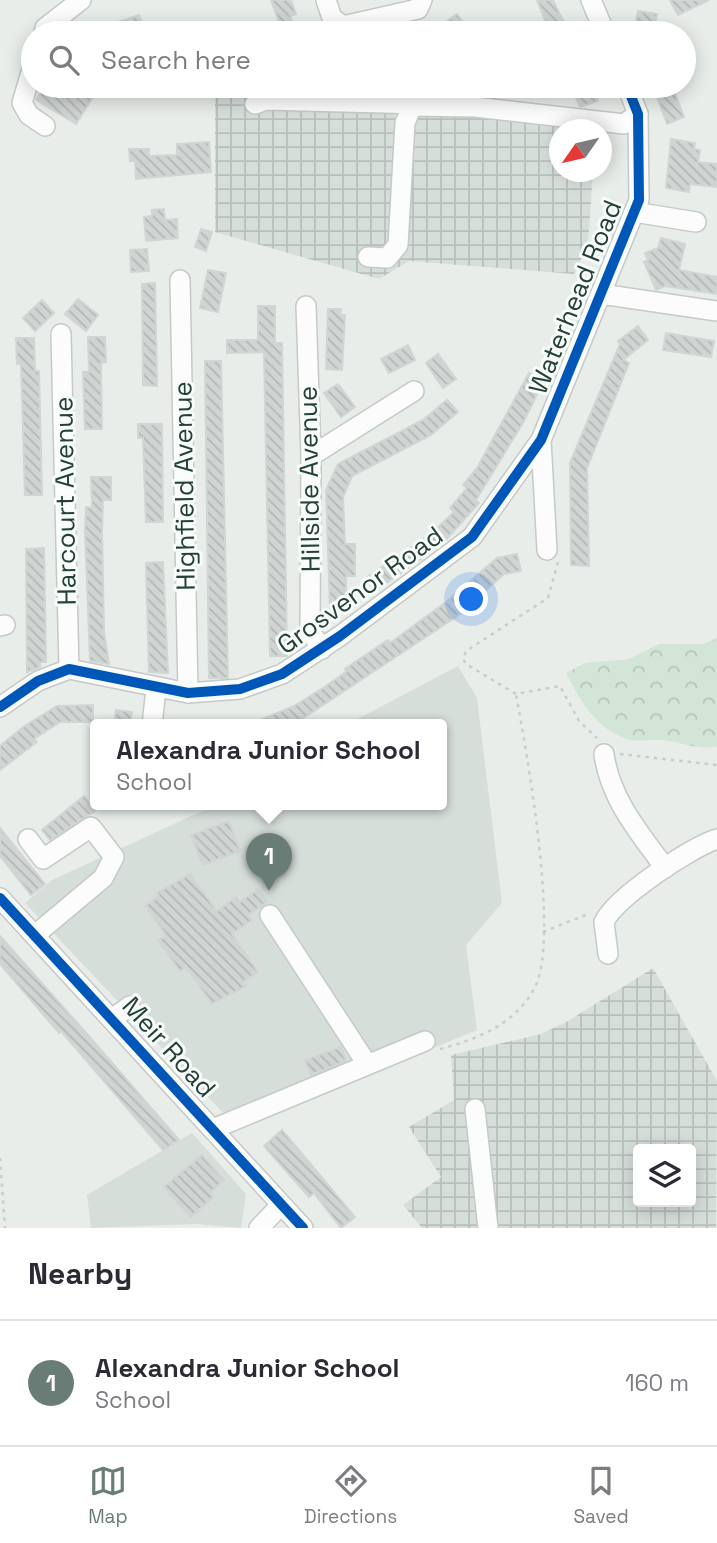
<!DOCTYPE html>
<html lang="en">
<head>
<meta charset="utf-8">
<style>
	body { margin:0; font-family:"Space Grotesk",sans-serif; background:#f7f7f7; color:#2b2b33 }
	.controls { position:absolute; right:21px; bottom:21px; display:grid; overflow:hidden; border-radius:7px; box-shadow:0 4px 18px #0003 }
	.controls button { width:63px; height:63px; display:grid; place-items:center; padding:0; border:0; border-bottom:2px solid #e1e1e2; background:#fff; color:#2b2b33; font:35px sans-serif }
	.compass { position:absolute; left:549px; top:119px; width:63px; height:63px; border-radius:50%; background:#fff; box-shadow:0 4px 18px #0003; rotate:236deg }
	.you { position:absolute; left:472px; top:600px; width:24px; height:24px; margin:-18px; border:5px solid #fff; border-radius:50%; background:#1a73e8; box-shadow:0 0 0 10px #1a73e833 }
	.badge { display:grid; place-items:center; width:46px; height:46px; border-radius:50%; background:#697d76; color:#fff; font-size:23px; font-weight:700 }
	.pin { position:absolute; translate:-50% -58px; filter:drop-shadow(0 2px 4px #0008) }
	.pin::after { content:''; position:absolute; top:37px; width:24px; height:21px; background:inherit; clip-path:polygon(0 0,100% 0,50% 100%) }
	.popup { position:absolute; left:90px; top:719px; width:357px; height:91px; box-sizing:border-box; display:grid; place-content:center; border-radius:7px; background:#fff; filter:drop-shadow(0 2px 5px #0005); font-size:23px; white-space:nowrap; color:#7c7c81 }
	.popup b { font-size:26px; color:#2b2b33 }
	.popup::after { content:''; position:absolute; left:50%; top:100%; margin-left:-14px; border:14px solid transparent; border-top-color:#fff }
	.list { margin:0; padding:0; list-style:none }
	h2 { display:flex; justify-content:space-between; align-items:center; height:91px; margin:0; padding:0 28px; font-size:30px }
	h2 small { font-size:23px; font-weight:400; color:#7c7c81 }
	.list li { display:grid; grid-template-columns:46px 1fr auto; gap:21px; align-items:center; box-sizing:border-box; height:126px; padding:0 28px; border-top:2px solid #e1e1e2 }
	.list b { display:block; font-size:26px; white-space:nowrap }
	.list p { margin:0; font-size:23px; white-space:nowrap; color:#7c7c81 }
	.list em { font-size:23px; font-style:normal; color:#7c7c81 }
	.icon { flex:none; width:38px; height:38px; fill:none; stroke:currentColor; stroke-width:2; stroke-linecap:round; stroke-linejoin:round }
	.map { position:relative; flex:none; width:717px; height:1228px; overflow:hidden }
	.search { position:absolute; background:#fff; box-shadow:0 4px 18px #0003; left:21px; right:21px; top:21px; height:77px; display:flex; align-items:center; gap:18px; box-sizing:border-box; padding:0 24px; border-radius:38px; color:#7c7c81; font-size:26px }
	.sheet { height:217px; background:#fff }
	nav { display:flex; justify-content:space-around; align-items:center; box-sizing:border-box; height:98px; border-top:2px solid #e1e1e2; background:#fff; font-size:19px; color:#7c7c81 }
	nav a { display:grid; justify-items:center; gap:4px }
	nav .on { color:#697d76 }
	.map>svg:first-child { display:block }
	.built { fill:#d6deda }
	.industrial { fill:url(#industrial-grid); fill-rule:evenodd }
	.forest { fill:url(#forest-crowns) }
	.building { fill:url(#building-back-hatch); stroke:#d0d6d3; stroke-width:2 }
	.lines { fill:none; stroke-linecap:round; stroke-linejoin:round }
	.minor-casing { stroke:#c5cac7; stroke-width:22 }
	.path { stroke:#c7cecb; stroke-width:2.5; stroke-dasharray:3.5 5; stroke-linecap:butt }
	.minor { stroke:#fcfcfc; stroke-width:19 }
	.cycleway-casing { stroke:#f7fbf9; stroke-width:15 }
	.cycleway { stroke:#0057b8; stroke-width:10 }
	.labels { text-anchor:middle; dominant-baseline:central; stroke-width:6; stroke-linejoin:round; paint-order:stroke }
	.street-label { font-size:26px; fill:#254137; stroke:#f7fbf9 }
</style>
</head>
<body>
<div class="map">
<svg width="717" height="1228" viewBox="0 0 717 1228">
	<defs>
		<pattern id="industrial-grid" width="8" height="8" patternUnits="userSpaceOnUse" patternTransform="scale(1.75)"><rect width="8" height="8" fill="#d6deda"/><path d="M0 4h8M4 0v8" fill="none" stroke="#b8c0bc"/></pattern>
		<pattern id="forest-crowns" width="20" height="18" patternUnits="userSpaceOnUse" patternTransform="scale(1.75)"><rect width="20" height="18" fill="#d2e5d6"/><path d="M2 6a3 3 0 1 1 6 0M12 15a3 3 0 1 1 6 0" fill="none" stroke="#b4c6b8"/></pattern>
		<pattern id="building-back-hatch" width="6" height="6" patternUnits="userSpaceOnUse" patternTransform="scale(1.75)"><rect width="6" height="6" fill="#d0d5d3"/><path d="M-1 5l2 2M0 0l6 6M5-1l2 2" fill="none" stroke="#b2b8b6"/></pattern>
	</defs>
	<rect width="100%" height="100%" fill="#e8edea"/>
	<g class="built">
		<polygon points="458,666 477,698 502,903 466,945 477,1030 246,1126 227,1117 25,903 52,880 215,805 442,805 442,725 346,725"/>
		<polygon points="192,1133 246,1194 241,1228 196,1224 91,1228 87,1195"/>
	</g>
	<g class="industrial">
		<polygon points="251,95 261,105 390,109 400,122 429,108 596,129 560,130 560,172 593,172 588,244 574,274 409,261 379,279 215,232 215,97"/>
		<path d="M653,968l64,113 -1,147h-294l-19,-23 38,-28 -32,-50 45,-27 -3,-45 90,-21 27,-13zM638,1149h53v53h-53z"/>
	</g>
	<path class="forest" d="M717,638v109c-23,2 -33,-4 -54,-7 -12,-1 -28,3 -39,-2 -29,-11 -45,-39 -58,-65l19,-10 44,-4 30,-15h44z"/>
	<g class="building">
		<polygon points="271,0 291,0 296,14 290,16 297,33 283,33"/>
		<polygon points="537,0 553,0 569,33 550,33"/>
		<polygon points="670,0 709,0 678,15"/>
		<polygon points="638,11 657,14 653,33 634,33"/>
		<polygon points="457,14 467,28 460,33 431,33"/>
		<polygon points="139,15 146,33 91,33 91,31"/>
		<polygon points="45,86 100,86 76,124 36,100"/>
		<polygon points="571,86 591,86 598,101 580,107"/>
		<polygon points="653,86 672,86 684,117 667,124"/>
		<polygon points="671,139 695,143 694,149 700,150 698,162 717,164 717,187 690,184 689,192 666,188"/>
		<polygon points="209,142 211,172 136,179 135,161 130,161 129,149 149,149 149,156 177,155 177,144"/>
		<polygon points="164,209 165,220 177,219 178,238 146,241 144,217 152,216 152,210"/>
		<polygon points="201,229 212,232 206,251 195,247"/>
		<polygon points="661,238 685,244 679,270 717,277 717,294 665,286 656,290 644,262 648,260 645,253 658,248"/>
		<polygon points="147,249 149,271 131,272 130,250"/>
		<polygon points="208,270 226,273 218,312 200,308"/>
		<polygon points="155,283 157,386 143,385 142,284"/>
		<polygon points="78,299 98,315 86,331 65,314"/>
		<polygon points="42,300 54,313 35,331 23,318"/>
		<polygon points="258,306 275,306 275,343 282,343 287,656 270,656 264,352 227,353 227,340 258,340"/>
		<polygon points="328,309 341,309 340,315 345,315 342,370 326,369"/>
		<polygon points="638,326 648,340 623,360 629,363 587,468 589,566 571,565 570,463 620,344 618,341"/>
		<polygon points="666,333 714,341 711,357 663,350"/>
		<polygon points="88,337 105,337 106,362 101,363 102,429 85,429 83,372 89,372"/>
		<polygon points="16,338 34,338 35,371 39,371 42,495 25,495 21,364 17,364"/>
		<polygon points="408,345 415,360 389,373 381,359"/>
		<polygon points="438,354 456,379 443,388 426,363"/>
		<polygon points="205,361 221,361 228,678 209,678"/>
		<polygon points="529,373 544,380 524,421 476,500 479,503 442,544 376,590 367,577 431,534 454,512 450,508 467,488 463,485 477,468"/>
		<polygon points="338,384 355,407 341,417 324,393"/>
		<polygon points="447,400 458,412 431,435 352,476 343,497 345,544 355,544 355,576 346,576 346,611 330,611 326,490 338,464 423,420"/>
		<polygon points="138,424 162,424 163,522 146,522 143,438 138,438"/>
		<polygon points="91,477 111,477 111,500 103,500 102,532 104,632 109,664 90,661 85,531 86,507 92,508"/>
		<polygon points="44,548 46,662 40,662 40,667 27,672 26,549"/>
		<polygon points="517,554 521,571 504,574 456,617 299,721 300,725 248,725 294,706 323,688 347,671 345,669 388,640 390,643 446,602 497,558"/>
		<polygon points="163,562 168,673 149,672 146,563"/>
		<polygon points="93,705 93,722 60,722 34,739 37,742 0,770 0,746 23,727 57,706"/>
		<polygon points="116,710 132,712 130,725 114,725"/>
		<polygon points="84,796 95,811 50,840 42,830"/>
		<polygon points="229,821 240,851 203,865 191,835"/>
		<polygon points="0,828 45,884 31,895 0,856"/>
		<polygon points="190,874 217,911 236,897 240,902 258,889 267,902 248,915 252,920 232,934 258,972 243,982 246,986 212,1004 186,967 180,971 158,941 166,935 145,906 159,896 157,893"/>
		<polygon points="0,936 88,1035 179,1140 163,1150 61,1031 59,1033 0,964"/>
		<polygon points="341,1047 346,1061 311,1075 305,1060"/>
		<polygon points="282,1130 355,1217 341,1228 314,1193 309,1197 264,1146"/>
		<polygon points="202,1155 224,1180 210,1193 213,1197 191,1217 164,1187"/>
	</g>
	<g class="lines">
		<defs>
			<g id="minor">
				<polyline points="326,0 332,18 343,26 418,9 422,0"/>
				<polyline points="591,0 605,33"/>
				<polyline points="44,33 45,28 81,0"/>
				<polyline points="33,66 22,103 29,115 45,126"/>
				<polyline points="255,104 266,100 421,104"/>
				<polyline points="634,212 696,222"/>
				<polyline points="368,257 387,258 398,245 405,123 412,106 475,107 624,124 638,114"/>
				<polyline points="180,280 188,693"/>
				<polyline points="601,294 717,311"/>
				<polyline points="306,306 311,456 310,631 322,649"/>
				<polyline points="61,334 69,669"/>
				<polyline points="541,440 547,550"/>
				<polyline points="311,456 414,391"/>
				<polyline points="0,626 5,625"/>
				<polyline points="0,707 38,681 69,669 188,693 240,689 282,674 340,636 472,537 541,440 639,200 638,114 627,86"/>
				<polyline points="152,725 156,689"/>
				<path d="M604,754c6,45 35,78 61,114"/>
				<polyline points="28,839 43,859 91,827 114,857 103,878 35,935"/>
				<polyline points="0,898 303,1228"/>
				<polyline points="270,915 367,1064"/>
				<path d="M608,954l-4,-32c12,-25 86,-74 113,-83"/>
				<polyline points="112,1019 130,1006"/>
				<polyline points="475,1109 488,1228"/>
				<polyline points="213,1129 425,1041"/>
				<polyline points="259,1228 281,1205"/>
			</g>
		</defs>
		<use href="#minor" class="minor-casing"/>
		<g class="path">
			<polyline points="558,562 548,598 466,651 463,659 466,664 516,694 560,686 579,721 597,738"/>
			<polyline points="620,754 717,765"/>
			<polyline points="543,932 588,914"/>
			<path d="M440,1049c38,-10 76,-25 95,-62 25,-50 -8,-233 -19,-293"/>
			<polyline points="0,1158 5,1228"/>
		</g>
		<use href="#minor" class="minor"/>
		<defs>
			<g id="cycleway">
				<polyline points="0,707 38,681 69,669 188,693 240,689 282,674 340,636 472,537 541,440 639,200 638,114 627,86"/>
				<polyline points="0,898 303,1228"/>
			</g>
		</defs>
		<use href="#cycleway" class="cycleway-casing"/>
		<use href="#cycleway" class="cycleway"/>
	</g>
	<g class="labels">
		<g class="street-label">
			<text transform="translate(575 297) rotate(-68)">Waterhead Road</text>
			<text transform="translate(309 479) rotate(-91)">Hillside Avenue</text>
			<text transform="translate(184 486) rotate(-91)">Highfield Avenue</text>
			<text transform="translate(65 501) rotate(-91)">Harcourt Avenue</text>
			<text transform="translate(360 590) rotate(-36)">Grosvenor Road</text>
			<text transform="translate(169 1047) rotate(48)">Meir Road</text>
		</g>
	</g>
</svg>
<div class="controls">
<button><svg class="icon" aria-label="layers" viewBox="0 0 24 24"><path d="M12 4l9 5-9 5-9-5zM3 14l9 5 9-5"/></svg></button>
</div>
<svg class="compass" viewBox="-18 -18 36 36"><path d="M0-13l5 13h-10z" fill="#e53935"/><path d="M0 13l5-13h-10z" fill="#7c7c81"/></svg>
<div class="you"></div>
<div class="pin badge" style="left:269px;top:891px">1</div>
<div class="popup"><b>Alexandra Junior School</b>School</div>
<div class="search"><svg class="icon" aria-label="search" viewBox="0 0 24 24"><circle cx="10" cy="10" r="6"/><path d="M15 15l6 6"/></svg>Search here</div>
</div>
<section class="sheet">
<h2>Nearby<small></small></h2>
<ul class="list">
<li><span class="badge">1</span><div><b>Alexandra Junior School</b><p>School</p></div><em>160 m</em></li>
</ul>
</section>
<nav>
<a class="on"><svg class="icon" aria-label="map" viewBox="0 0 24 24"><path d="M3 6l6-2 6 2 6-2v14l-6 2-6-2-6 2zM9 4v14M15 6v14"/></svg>Map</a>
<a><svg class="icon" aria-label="directions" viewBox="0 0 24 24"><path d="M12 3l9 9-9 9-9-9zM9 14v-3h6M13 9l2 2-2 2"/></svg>Directions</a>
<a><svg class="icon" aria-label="saved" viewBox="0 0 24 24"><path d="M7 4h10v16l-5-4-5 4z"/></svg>Saved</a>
</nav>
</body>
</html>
